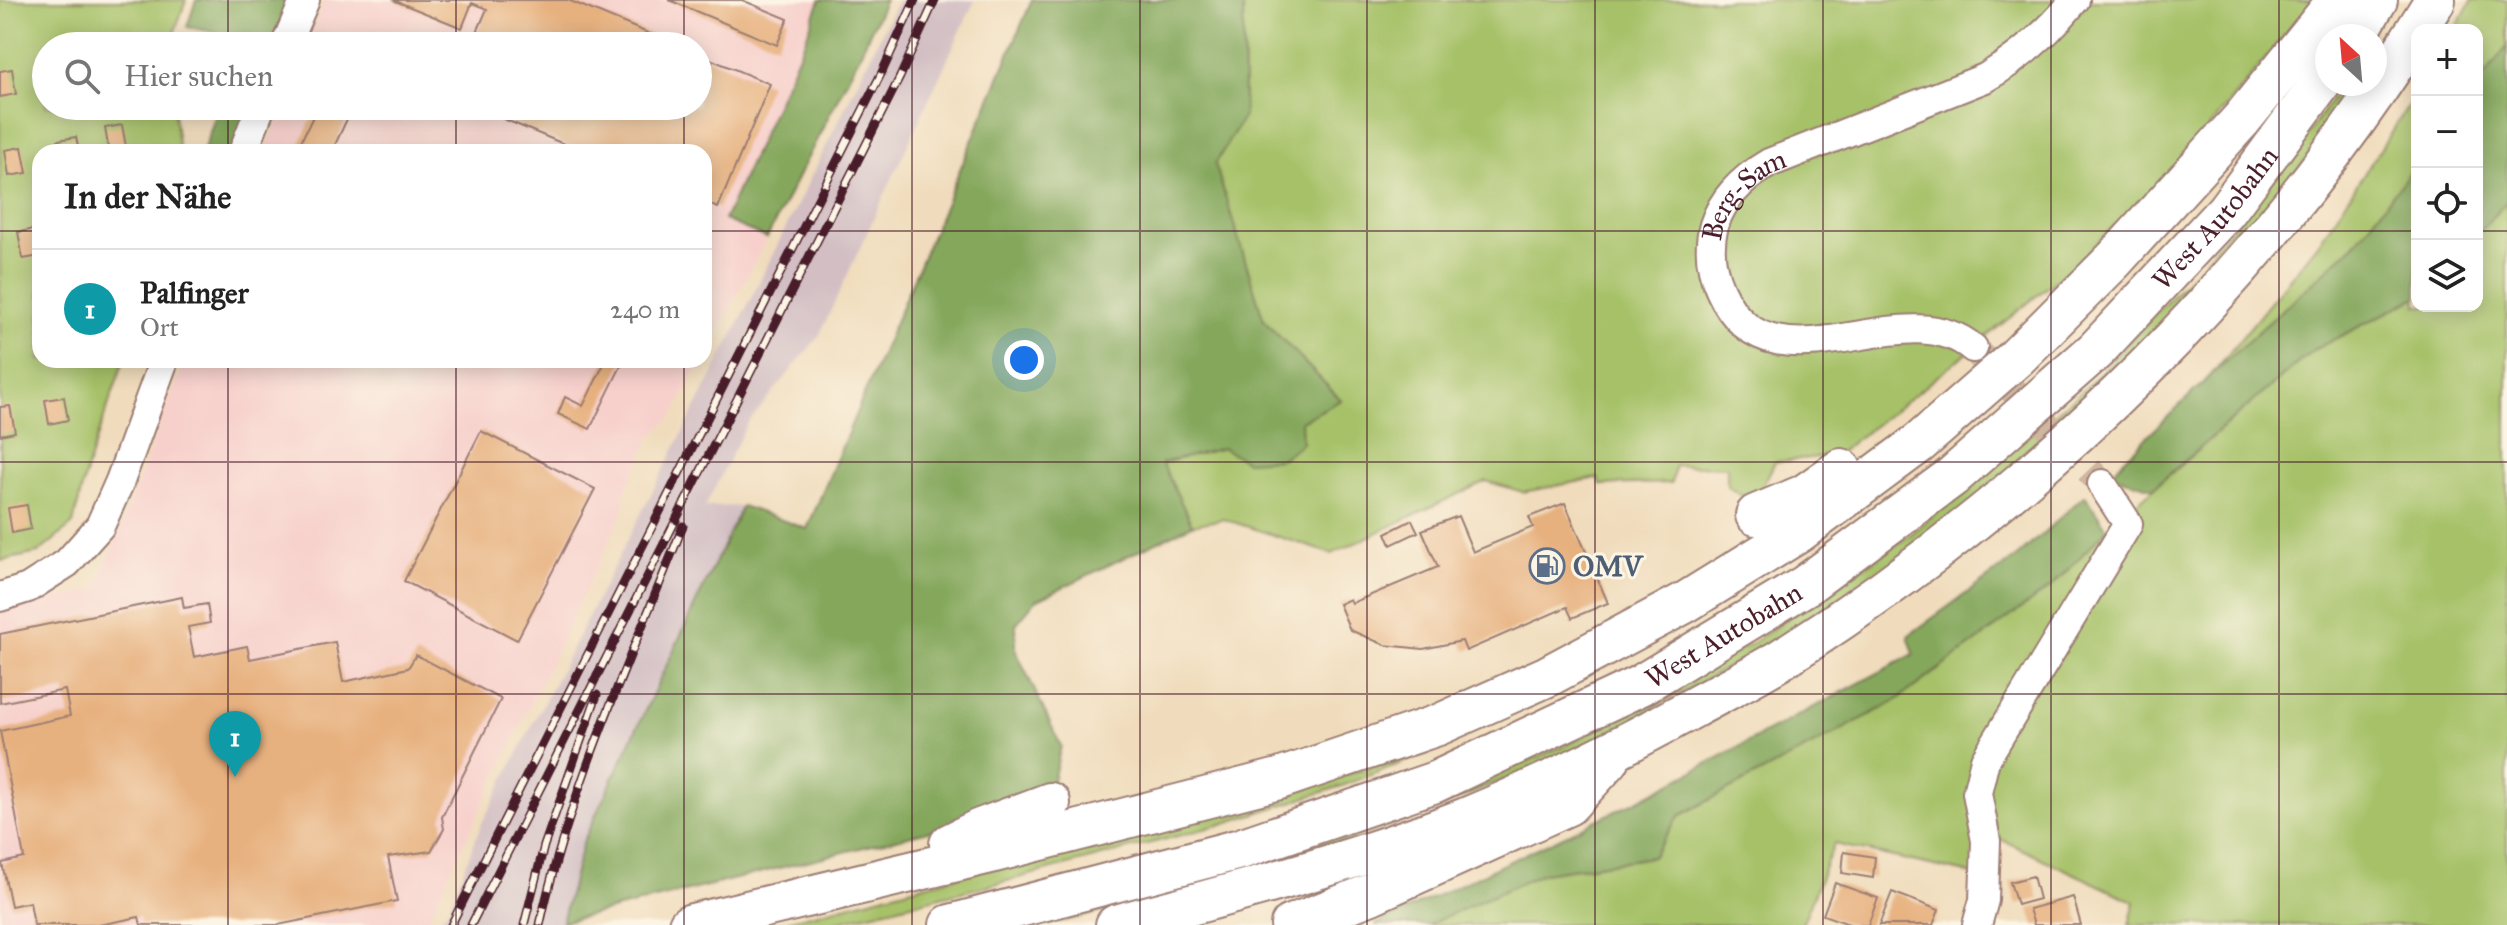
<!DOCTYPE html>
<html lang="de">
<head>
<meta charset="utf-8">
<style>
	body { margin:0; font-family:"IM FELL Great Primer",serif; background:#f6f6f6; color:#222 }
	.controls { position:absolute; right:24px; top:24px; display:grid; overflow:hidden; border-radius:16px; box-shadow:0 4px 20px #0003 }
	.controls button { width:72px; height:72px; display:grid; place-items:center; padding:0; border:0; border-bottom:2px solid #e0e0e0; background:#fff; color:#222; font:40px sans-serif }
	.compass { position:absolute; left:2315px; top:24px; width:72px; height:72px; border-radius:50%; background:#fff; box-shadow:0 4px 20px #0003; rotate:334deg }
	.you { position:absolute; left:1024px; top:360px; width:28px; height:28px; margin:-20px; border:6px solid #fff; border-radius:50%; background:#1a73e8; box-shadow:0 0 0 12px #1a73e833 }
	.badge { display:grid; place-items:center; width:52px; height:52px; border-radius:50%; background:#d93025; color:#fff; font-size:26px; font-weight:700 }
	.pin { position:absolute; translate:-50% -66px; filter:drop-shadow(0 2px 4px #0008) }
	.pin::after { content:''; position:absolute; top:42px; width:28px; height:24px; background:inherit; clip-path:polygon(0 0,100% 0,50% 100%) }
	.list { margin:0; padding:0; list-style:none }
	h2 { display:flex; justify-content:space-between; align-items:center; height:104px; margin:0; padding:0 32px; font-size:34px }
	h2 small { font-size:26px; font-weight:400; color:#767676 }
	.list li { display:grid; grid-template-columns:52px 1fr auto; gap:24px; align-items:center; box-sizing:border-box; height:120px; padding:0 32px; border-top:2px solid #e0e0e0 }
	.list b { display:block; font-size:30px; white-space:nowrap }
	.list p { margin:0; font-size:26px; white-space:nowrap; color:#767676 }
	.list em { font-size:26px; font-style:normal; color:#767676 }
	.icon { flex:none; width:44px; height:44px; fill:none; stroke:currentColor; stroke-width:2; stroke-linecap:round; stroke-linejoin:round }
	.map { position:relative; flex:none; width:2507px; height:925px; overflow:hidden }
	.search { position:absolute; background:#fff; box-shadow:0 4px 20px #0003; left:32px; top:32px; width:680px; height:88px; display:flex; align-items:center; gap:20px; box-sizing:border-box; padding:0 28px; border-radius:44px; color:#767676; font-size:30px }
	.panel { position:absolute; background:#fff; box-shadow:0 4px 20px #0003; left:32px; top:144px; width:680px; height:224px; border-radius:24px }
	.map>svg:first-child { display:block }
	.built { fill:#f7d0cc }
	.industrial { fill:#d2bec3 }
	.green { fill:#a6c167; stroke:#787049; stroke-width:2 }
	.forest { fill:#84a75c; stroke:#676344; stroke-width:2 }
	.building { fill:#e7b17f }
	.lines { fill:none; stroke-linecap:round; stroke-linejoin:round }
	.minor-tunnel { stroke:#cfb69f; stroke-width:28; stroke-dasharray:28 14; stroke-linecap:butt }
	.minor-casing { stroke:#9d7e74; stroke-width:32 }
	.highway-casing { stroke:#9d7e74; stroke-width:44 }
	.minor { stroke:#fff; stroke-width:28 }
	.highway { stroke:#fff; stroke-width:40 }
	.rail-casing { stroke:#4a1f2b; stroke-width:9 }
	.rail { stroke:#fcf5e5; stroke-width:6; stroke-dasharray:18; stroke-linecap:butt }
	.grid { fill:none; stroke:#4a1f2b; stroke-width:2; stroke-opacity:0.55 }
	.labels { text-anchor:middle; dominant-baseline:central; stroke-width:6; stroke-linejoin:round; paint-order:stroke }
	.street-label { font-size:28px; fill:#4a1f2b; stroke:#fcf5e5 }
	.service-label { font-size:28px; font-weight:bold; fill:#4e5e75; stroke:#fcf5e5; text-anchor:start }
</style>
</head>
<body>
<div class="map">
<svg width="2507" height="925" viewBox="0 0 2507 925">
	<rect width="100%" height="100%" fill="#fcf5e5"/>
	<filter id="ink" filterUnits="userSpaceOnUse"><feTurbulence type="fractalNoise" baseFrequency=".0125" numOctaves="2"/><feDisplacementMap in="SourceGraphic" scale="16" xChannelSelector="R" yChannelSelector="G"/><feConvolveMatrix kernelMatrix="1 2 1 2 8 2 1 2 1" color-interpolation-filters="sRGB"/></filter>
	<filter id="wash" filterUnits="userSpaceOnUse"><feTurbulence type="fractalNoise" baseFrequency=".006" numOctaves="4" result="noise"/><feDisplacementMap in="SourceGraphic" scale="32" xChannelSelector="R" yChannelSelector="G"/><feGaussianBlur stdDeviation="1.8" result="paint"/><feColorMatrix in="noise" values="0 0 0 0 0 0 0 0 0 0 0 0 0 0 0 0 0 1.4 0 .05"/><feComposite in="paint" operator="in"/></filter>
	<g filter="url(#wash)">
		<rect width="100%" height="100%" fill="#f0dcbc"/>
		<g class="built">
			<polygon points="324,0 819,0 791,72 724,220 767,238 704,357 704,152 265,152 283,106 698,106 698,46 306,46"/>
			<polygon points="185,360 702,360 673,416 651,437 623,495 625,507 425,925 0,925 0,610 96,590"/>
		</g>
		<polygon class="industrial" points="898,0 975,0 819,336 747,424 705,507 742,506 583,842 561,925 436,925 449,908 481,825 736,329"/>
		<g class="green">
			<polygon points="0,0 186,0 174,34 173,46 46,46 46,106 173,106 179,152 40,152 40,360 124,360 88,464 73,524 38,553 0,561"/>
			<polygon points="1243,0 2314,0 2184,158 2071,268 1918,392 1836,455 1775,462 1757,497 1740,495 1727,486 1727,467 1675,465 1671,483 1601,485 1598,478 1523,492 1486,481 1332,554 1224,519 1192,525 1161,463 1223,448 1246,461 1301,421 1341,400 1264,321 1215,164 1244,115"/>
			<polygon points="2472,0 2507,0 2507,46 2477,85 2477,30 2455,30"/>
			<polygon points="2342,84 2358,84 2314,150 2211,273 2100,388 1925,543 1762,649 1581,747 1411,819 1209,885 1049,925 1031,925 1207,878 1408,813 1577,740 1755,641 1910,535 2084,389 2199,268 2301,144"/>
			<polygon points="2417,93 2417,163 2354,245 2212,374 2318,244"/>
			<polygon points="2507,201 2507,925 2129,925 2135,902 1996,837 1976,875 1834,844 1802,925 1427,925 1543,873 1652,857 1679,816 1894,702 2052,586 2107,529 2313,350 2417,297 2417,306 2477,306 2477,234"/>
			<polygon points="1430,752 1342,786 1219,825 1007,881 824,925 772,925"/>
		</g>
		<g class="forest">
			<polygon points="196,0 296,0 276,46 239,46 242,37 187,27"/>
			<polygon points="820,0 885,0 857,60 767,238 724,220 804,43"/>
			<polygon points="1032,0 1243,0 1244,116 1215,164 1264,321 1341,400 1301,421 1302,443 1281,459 1246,461 1223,448 1162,463 1192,525 1036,600 1016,624 1016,651 1061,746 1052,785 985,817 562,922 583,842 742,506 807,529"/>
			<polygon points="2507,46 2507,201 2477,234 2477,85"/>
			<polygon points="219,106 250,106 231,152 203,152"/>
			<polygon points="2417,163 2417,297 2313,350 2153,488 2108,475 2212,374 2354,245"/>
			<polygon points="2085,495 2107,529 2052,586 1894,702 1679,816 1652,857 1543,873 1427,925 1375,925 1639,800 1914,654 1908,636 2018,556"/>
		</g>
		<g id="blocks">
			<g class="building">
				<polygon points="393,0 568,0 679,46 471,46 487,9 472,3 462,28"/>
				<polygon points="669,0 742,0 788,19 777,45"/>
				<polygon points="698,54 770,84 718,208 704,202 704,152 583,152 472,106 698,106"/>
				<polygon points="12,69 16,94 0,97 0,71"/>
				<polygon points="321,106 353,106 334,147 346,152 296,152 314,114 317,115"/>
				<polygon points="122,125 127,152 109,152 105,128"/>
				<polygon points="76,137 79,152 61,152 58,140"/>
				<polygon points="22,147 27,173 9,176 5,150"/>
				<polygon points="37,229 40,256 23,259 18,232"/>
				<polygon points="606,360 624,360 590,429 558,414 565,397 583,406"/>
				<polygon points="64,397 68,420 49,424 45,400"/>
				<polygon points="10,406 15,432 0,435 0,407"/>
				<polygon points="481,431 595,489 517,640 404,581"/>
				<polygon points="1565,503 1608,603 1572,618 1567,607 1466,651 1462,641 1423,649 1385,645 1350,630 1339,604 1350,599 1352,603 1438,567 1422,530 1458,516 1473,552 1533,527 1529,517"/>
				<polygon points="27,505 31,529 12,533 8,508"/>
				<polygon points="1412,520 1418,532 1391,545 1386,533"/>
				<polygon points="182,597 184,608 207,604 210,623 188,627 194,657 247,646 250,659 335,642 343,682 408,668 416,655 501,699 442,817 444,829 431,851 388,857 397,901 278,925 141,925 139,917 99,925 34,925 30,902 11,906 2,863 24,858 0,731 70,716 65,690 0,703 0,634"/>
				<polygon points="1844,852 1875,857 1873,878 1842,873"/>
				<polygon points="2033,876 2039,899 2017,905 2010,882"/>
				<polygon points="1835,883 1878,898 1868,925 1852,925 1823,915"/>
				<polygon points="1892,892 1939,910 1933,925 1879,925"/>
				<polygon points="2073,897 2081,925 2034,925 2029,909"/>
			</g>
		</g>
	</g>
	<g filter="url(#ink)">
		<use href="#blocks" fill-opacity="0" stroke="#9d7e74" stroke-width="2"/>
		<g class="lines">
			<polyline class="minor-tunnel" points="1973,348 2102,484"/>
			<defs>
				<g id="minor">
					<polyline points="285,46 305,0"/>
					<polyline points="243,152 261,106"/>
					<path id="s1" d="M1973,348c-72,-61 -203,56 -253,-58 -9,-20 -12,-43 -6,-65 9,-28 31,-48 55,-62l216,-85c36,-21 64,-46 90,-78"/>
					<polyline points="0,597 28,588 67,563 100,526 120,481 164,360"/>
					<polyline points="1977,925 1984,900 1986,841 1977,793 1985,760 2128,524 2102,484"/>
				</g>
				<g id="highway">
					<polyline points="2356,36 2377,0"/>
					<polyline points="1756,515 1804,495 1841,469"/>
					<polyline points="950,844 980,829 1050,803"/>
					<polyline points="689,925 986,854 1279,779 1438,725 1548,676 1686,602 1799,532 1919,443 2016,358 2114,260 2242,119 2338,0"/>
					<path id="s2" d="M950,925l290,-76 195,-67 206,-97 165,-100 146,-108 144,-127 130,-139 101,-136"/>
					<path d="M1116,925c119,-32 235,-62 350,-107 77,-31 152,-69 225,-109 29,-16 59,-31 87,-48 264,-167 495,-393 657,-661"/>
					<polyline points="1291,925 1371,894 1568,805 1609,760"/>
				</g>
			</defs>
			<use href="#minor" class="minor-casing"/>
			<use href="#highway" class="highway-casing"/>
			<use href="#minor" class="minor"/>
			<use href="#highway" class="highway"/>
			<defs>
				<g id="rail">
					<polyline points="451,925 882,72 915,0"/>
					<polyline points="471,925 900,77 935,0"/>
					<polyline points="524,925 544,846 597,695"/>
					<path d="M540,925c30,-138 91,-268 143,-399"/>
				</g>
			</defs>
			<use href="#rail" class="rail-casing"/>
			<use href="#rail" class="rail"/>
		</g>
	</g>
	<path class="grid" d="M228,0v46M456,0v46M684,0v46M912,0v925M1140,0v925M1367,0v925M1595,0v925M1823,0v925M2051,0v925M2279,0v925M228,106v46M456,106v46M684,106v46M0,231h40M704,231h1713M2477,231h30M228,360v565M456,360v565M684,360v565M0,462h2507M0,694h2507"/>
	<defs>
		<symbol id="fuel-ring" viewBox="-11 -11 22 22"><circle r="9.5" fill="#fcf5e5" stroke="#5c6f8a" stroke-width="1.5"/><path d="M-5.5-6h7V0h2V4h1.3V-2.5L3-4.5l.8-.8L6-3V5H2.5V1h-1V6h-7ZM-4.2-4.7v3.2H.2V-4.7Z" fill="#5c6f8a"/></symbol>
	</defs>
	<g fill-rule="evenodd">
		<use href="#fuel-ring" x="1527" y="546" width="40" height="40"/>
	</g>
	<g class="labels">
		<g class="street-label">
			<text stroke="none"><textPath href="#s1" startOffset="390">Berg-Sam</textPath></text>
			<text stroke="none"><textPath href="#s2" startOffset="1478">West Autobahn</textPath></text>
			<text stroke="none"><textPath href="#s2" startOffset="830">West Autobahn</textPath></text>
		</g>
		<g class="service-label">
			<text x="1573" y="566">OMV</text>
		</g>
	</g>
</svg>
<div class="controls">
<button>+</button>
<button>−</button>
<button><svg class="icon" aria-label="locate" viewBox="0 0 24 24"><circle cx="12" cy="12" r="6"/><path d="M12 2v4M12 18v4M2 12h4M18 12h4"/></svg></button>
<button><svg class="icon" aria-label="layers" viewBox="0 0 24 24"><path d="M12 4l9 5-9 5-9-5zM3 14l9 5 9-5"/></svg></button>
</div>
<svg class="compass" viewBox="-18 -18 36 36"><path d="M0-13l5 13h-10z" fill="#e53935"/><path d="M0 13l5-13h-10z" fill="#767676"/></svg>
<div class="you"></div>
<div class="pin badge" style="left:235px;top:777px;background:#0f9aa8">1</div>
<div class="search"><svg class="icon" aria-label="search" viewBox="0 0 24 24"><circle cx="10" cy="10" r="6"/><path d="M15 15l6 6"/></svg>Hier suchen</div>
<section class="panel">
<h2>In der Nähe<small></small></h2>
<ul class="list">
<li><span class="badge" style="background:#0f9aa8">1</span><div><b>Palfinger</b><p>Ort</p></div><em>240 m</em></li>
</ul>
</section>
</div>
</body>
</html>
